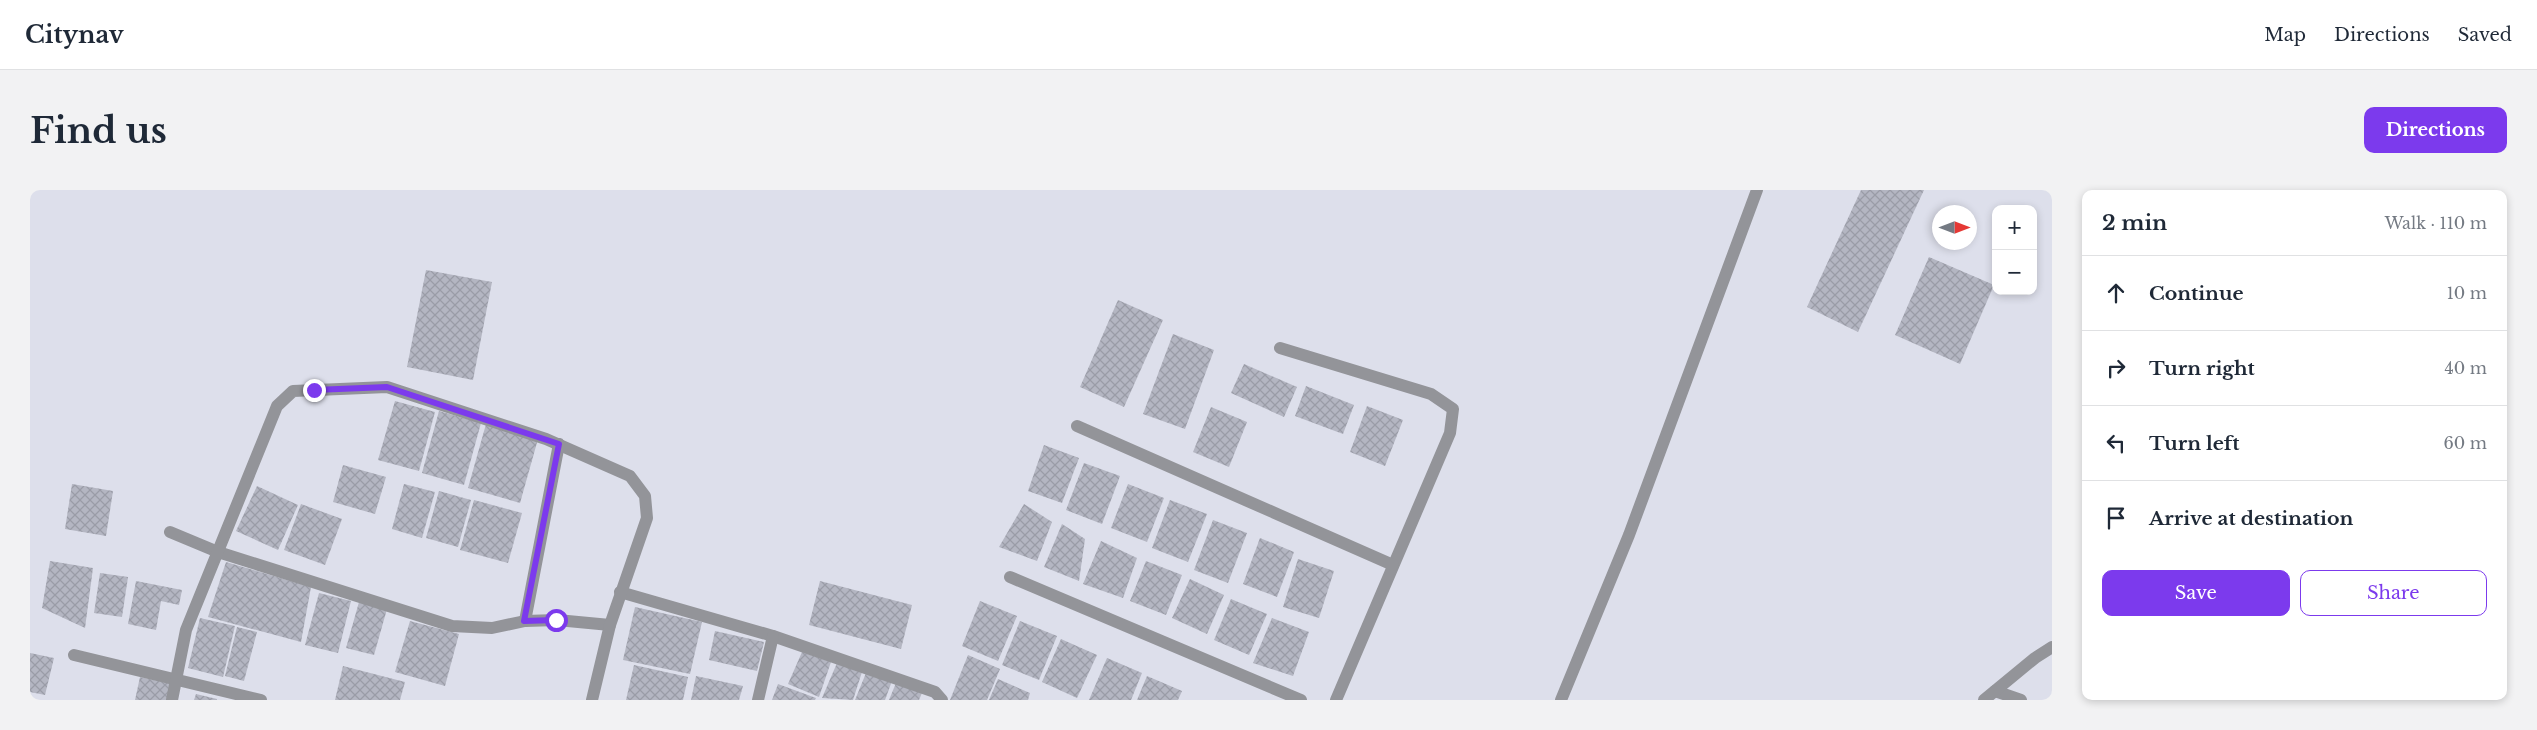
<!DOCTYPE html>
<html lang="en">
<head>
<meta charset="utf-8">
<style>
	body { margin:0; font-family:"Libre Baskerville",serif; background:#f2f2f3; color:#1f2937 }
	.controls { position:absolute; right:15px; top:15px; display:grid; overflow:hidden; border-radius:10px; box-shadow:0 2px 8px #0003 }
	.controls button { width:45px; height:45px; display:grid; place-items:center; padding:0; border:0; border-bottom:1px solid #e0e1e3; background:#fff; color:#1f2937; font:25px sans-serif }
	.compass { position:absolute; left:1902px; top:15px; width:45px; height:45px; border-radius:50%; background:#fff; box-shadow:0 2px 8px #0003; rotate:90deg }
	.stop { position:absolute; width:15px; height:15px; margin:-11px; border:4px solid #7c3aed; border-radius:50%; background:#fff }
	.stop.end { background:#7c3aed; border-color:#fff; box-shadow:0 1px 5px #0008 }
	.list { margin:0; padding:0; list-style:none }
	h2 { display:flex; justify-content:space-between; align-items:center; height:65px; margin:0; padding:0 20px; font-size:21px }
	h2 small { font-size:16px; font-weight:400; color:#747a83 }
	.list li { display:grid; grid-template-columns:32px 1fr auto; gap:15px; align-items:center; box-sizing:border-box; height:75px; padding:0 20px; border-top:1px solid #e0e1e3 }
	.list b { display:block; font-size:19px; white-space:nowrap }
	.list em { font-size:16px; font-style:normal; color:#747a83 }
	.actions { display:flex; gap:10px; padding:15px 20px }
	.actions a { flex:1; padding:11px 0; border:1px solid #7c3aed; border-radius:10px; text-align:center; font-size:18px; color:#7c3aed }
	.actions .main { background:#7c3aed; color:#fff }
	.icon { flex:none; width:28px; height:28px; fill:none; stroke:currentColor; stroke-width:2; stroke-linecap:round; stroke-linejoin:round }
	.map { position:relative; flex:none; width:2022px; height:510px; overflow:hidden; border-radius:10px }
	header { display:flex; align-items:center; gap:30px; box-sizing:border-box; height:70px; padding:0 25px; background:#fff; border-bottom:1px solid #e0e1e3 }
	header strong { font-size:24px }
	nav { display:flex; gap:28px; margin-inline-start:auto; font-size:18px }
	.intro { display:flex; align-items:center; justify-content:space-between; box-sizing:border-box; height:120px; padding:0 30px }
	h1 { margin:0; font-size:35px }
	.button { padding:12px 22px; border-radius:10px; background:#7c3aed; color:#fff; font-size:18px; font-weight:700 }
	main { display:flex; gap:30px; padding:0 30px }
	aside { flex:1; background:#fff; border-radius:10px; box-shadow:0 2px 8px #0003 }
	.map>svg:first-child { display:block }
	.building { fill:url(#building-cross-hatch) }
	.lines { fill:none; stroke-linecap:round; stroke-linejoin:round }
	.minor { stroke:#939499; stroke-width:12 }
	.route { stroke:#7c3aed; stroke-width:6 }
</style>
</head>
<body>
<header>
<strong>Citynav</strong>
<nav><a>Map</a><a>Directions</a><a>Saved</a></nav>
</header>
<div class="intro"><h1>Find us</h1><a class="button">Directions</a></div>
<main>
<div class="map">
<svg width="2022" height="510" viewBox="0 0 2022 510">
	<defs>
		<pattern id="building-cross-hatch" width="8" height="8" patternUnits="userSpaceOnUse" patternTransform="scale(1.25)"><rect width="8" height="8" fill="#b4b6c2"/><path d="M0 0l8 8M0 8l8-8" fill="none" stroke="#9a9ca7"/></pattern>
	</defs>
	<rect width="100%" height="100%" fill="#dddfeb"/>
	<g class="building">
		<polygon points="1831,0 1894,0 1828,142 1777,117"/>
		<polygon points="1899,67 1964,95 1930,174 1865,145"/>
		<polygon points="396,80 462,92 443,190 377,177"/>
		<polygon points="1088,110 1133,130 1094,217 1050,197"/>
		<polygon points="1143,144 1184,160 1155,239 1113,224"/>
		<polygon points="1214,174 1267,197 1254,227 1201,203"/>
		<polygon points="1276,196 1324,215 1313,244 1265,226"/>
		<polygon points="365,211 405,222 389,281 348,270"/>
		<polygon points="1337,216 1373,230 1355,276 1320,262"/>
		<polygon points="1181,217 1217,232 1199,277 1163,262"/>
		<polygon points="409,221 451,233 434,295 392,283"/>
		<polygon points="456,234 508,249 490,313 438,298"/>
		<polygon points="1014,255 1049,268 1032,313 998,301"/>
		<polygon points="1054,273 1090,286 1072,334 1036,320"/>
		<polygon points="313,275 356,287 345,324 303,312"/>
		<polygon points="42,294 83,301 76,346 35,339"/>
		<polygon points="374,294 405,302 392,348 362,339"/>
		<polygon points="1098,294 1134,308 1117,352 1081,338"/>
		<polygon points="227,296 268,315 248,360 206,341"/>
		<polygon points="409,301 441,310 428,357 396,348"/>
		<polygon points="444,310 492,323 478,373 430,360"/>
		<polygon points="1140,310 1177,324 1158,372 1122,358"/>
		<polygon points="271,314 312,329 295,375 254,360"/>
		<polygon points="994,314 1022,332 1007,371 969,357"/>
		<polygon points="1183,330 1217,343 1198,393 1164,380"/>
		<polygon points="1032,334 1055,349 1049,391 1014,377"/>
		<polygon points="1230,348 1264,362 1247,407 1213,394"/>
		<polygon points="1071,351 1107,368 1093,408 1053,394"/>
		<polygon points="1268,369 1304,381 1289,428 1253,417"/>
		<polygon points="20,371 63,378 55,438 12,418"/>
		<polygon points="1116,371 1152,385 1136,425 1100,411"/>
		<polygon points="196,372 281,397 271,452 178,427"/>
		<polygon points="70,383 98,387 92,427 64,423"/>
		<polygon points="1160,389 1194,405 1177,444 1142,428"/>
		<polygon points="106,391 152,400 149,415 131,411 126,440 98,434"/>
		<polygon points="790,391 882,415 871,459 779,435"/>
		<polygon points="289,403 321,411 308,463 275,455"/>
		<polygon points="1201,409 1237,424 1219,465 1184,450"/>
		<polygon points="950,411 987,426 968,471 932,456"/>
		<polygon points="329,412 357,419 344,465 316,458"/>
		<polygon points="605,417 672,432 660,484 593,470"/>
		<polygon points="170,428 205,436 193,487 158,478"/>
		<polygon points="1242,428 1279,442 1263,486 1223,473"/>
		<polygon points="380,431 429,444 415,496 365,482"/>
		<polygon points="990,431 1027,446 1009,490 972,475"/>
		<polygon points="207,437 227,442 214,491 195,486"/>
		<polygon points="685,441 734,452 727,481 679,470"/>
		<polygon points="1031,449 1067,465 1047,508 1012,492"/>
		<polygon points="772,462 801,472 789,507 758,494"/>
		<polygon points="0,463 24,468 15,505 0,502"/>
		<polygon points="938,465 970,479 957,510 920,510"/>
		<polygon points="1077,468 1112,483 1101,510 1059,510"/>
		<polygon points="807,473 832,482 823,510 792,508"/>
		<polygon points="604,475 658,487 653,510 596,510"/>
		<polygon points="313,476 375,492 370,510 305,510"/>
		<polygon points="836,483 862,491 855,510 825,510"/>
		<polygon points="666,486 713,496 709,510 661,510"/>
		<polygon points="1117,486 1152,501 1148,510 1107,510"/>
		<polygon points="110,487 142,494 138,510 105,510"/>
		<polygon points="968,489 1000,503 998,510 959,510"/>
		<polygon points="866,493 892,503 889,510 859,510"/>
		<polygon points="748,494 786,508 785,510 742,510"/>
		<polygon points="166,504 187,509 187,510 164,510"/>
	</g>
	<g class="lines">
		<g class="minor">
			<polyline points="1250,158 1401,204 1423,219 1420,243 1306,510"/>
			<polyline points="1047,236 1363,375"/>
			<polyline points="140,342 188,362 422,436 462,438 495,431 527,430 580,435"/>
			<polyline points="980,387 1271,510"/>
			<polyline points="590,402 743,446 905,502 912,510"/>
			<polyline points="495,431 529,254"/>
			<polyline points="44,465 231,510"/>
			<polyline points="1965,501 1991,510"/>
			<polyline points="142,510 156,440 247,216 263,201 357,197 516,249 600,286 615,306 617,328 580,435 562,510"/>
			<polyline points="728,510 743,446"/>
			<polyline points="1531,510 1599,345 1727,0"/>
			<polyline points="1954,510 2005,468 2022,457"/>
		</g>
	</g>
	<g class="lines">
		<polyline class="route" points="284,200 357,197 529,254 494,431 526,430"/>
	</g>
</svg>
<div class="controls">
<button>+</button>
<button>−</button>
</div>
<svg class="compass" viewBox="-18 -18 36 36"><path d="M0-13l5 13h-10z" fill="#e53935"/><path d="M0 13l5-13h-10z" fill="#747a83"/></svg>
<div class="stop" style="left:526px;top:430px"></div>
<div class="stop end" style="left:284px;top:200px"></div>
</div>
<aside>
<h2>2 min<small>Walk · 110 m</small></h2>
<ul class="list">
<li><svg class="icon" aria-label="ahead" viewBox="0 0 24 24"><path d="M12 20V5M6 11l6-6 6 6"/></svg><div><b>Continue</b></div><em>10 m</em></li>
<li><svg class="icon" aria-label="right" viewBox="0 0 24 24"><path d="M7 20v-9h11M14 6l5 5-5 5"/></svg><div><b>Turn right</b></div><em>40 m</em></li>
<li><svg class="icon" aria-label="left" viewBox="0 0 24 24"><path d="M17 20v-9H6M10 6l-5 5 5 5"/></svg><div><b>Turn left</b></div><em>60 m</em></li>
<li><svg class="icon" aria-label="arrive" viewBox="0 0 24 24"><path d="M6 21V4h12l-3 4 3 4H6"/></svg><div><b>Arrive at destination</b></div></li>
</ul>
<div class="actions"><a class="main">Save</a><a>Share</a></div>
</aside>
</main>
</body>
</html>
